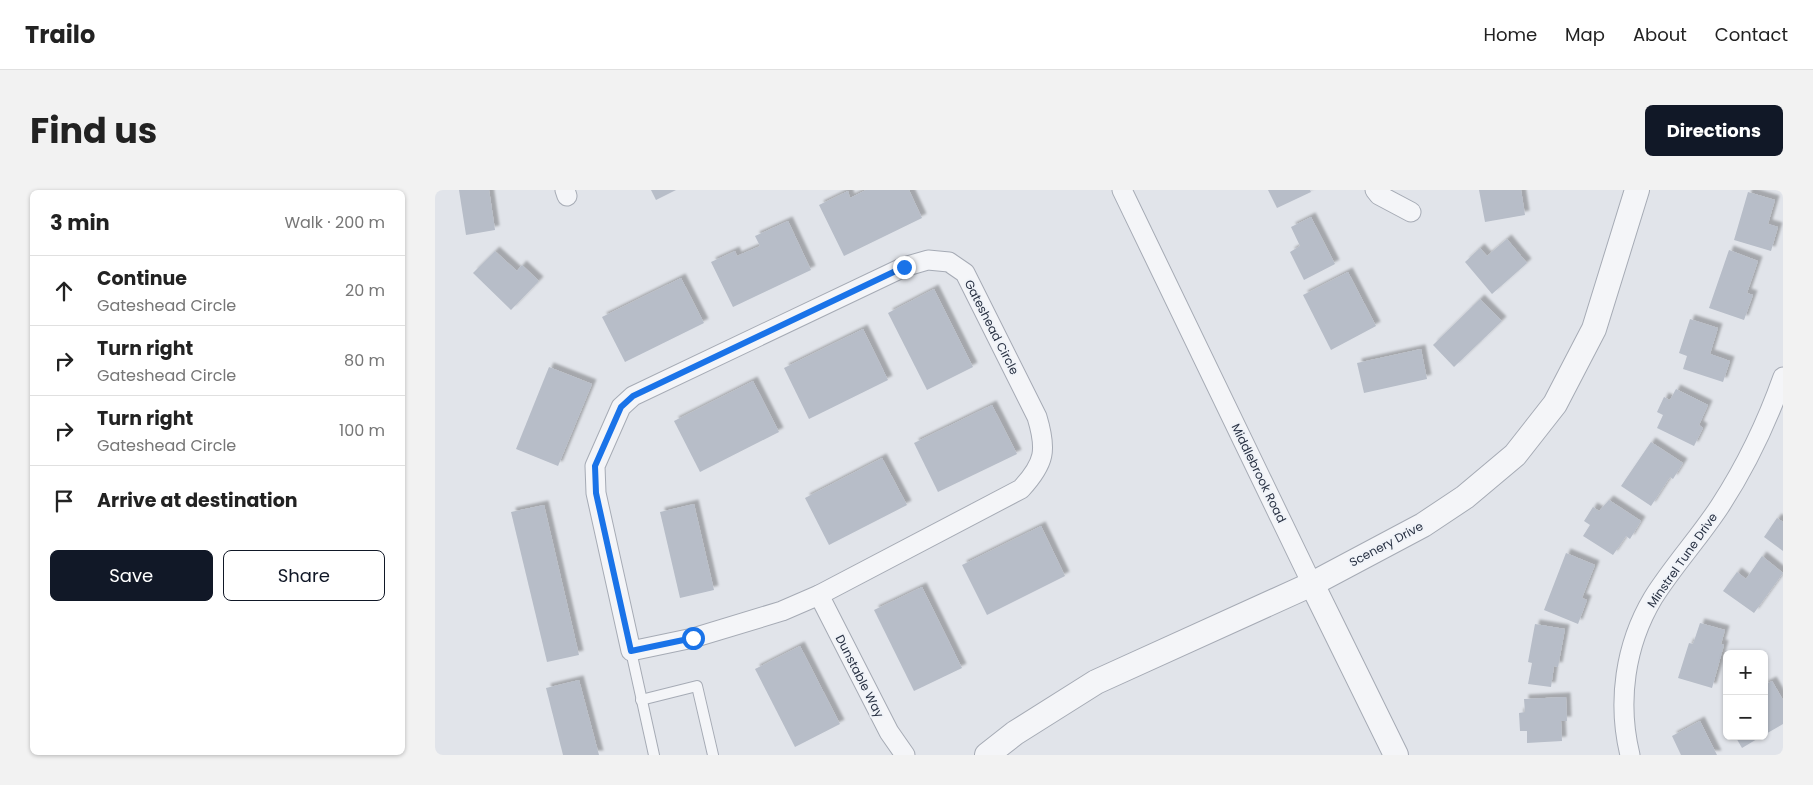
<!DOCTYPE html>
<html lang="en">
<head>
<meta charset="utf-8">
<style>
	body { margin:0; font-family:Poppins,sans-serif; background:#f2f2f2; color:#222 }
	.controls { position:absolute; right:15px; bottom:15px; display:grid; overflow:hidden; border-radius:8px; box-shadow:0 1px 4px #0004 }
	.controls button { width:45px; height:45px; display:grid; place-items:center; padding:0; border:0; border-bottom:1px solid #e0e0e0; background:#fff; color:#222; font:25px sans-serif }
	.stop { position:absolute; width:15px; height:15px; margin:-11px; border:4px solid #1a73e8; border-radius:50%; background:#fff }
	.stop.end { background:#1a73e8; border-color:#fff; box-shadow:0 1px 5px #0008 }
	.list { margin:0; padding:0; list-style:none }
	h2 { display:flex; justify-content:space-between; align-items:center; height:65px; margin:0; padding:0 20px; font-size:21px }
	h2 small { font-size:16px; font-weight:400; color:#767676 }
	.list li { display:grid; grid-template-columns:32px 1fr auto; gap:15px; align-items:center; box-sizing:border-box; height:70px; padding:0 20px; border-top:1px solid #e0e0e0 }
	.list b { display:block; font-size:19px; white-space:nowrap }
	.list p { margin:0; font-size:16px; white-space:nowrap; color:#767676 }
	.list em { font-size:16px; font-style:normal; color:#767676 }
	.actions { display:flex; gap:10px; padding:15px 20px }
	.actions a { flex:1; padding:11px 0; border:1px solid #111827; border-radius:8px; text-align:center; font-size:18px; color:#111827 }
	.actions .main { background:#111827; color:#fff }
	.icon { flex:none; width:28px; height:28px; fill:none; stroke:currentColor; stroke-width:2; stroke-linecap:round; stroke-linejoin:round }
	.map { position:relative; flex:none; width:1348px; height:565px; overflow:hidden; border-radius:8px }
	header { display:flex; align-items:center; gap:30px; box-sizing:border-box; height:70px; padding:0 25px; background:#fff; border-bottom:1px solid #e0e0e0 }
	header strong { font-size:24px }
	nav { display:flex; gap:28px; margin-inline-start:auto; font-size:18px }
	.intro { display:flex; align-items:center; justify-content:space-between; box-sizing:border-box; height:120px; padding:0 30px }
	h1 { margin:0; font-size:35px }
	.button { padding:12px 22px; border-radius:8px; background:#111827; color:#fff; font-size:18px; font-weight:700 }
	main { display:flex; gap:30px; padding:0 30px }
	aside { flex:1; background:#fff; border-radius:8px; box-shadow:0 1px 4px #0004 }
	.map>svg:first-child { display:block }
	.building { fill:#b7bdc8; filter:url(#shadow) }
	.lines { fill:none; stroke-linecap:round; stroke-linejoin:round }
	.service-casing { stroke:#a6abb5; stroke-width:12 }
	.minor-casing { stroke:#a6abb5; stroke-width:21 }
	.tertiary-casing { stroke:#a6abb5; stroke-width:26 }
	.service { stroke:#f4f5f8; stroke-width:10 }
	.minor { stroke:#f4f5f8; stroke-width:19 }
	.tertiary { stroke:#f4f5f8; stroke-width:24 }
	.route { stroke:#1a73e8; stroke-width:6 }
	.labels { text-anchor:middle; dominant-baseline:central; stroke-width:4; stroke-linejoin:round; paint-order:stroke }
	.street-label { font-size:12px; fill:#283143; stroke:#f0f3f8 }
</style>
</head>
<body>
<header>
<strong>Trailo</strong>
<nav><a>Home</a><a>Map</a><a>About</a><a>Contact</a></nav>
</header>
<div class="intro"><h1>Find us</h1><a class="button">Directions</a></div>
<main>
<aside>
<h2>3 min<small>Walk · 200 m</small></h2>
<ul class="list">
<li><svg class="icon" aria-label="ahead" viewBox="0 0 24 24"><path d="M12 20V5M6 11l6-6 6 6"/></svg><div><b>Continue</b><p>Gateshead Circle</p></div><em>20 m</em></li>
<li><svg class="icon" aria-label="right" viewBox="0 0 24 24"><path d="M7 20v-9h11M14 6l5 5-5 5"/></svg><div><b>Turn right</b><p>Gateshead Circle</p></div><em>80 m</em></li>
<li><svg class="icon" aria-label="right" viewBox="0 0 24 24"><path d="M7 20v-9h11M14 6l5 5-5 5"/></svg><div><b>Turn right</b><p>Gateshead Circle</p></div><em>100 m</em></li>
<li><svg class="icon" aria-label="arrive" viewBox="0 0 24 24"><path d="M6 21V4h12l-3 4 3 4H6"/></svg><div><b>Arrive at destination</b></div></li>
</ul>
<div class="actions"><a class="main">Save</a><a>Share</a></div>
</aside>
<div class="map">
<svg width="1348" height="565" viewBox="0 0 1348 565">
	<defs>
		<filter id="shadow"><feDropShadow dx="4.5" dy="-4.5" stdDeviation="1" flood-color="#0004"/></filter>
	</defs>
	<rect width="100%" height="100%" fill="#e1e4ea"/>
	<g class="building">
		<polygon points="24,0 54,0 60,40 31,45"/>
		<polygon points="216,0 241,0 221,10"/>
		<polygon points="431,0 474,0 487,28 409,66 384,15 413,1 415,8"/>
		<polygon points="833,0 875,0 876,2 842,18"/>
		<polygon points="1044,0 1086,0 1090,25 1050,32"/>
		<polygon points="1313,2 1340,10 1333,34 1343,37 1336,61 1299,50"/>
		<polygon points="876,27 900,74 869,90 855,62 865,56 856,37"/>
		<polygon points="353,31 376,80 298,117 276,72 300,61 302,66 325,56 320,46"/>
		<polygon points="1072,49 1092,73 1057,104 1030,72 1045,58 1052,66"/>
		<polygon points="1294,60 1323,71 1312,103 1318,105 1309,130 1274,118"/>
		<polygon points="60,61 82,81 87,75 104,91 76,120 38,83"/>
		<polygon points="913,82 941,136 896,160 868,105"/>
		<polygon points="246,88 269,133 190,172 167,127"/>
		<polygon points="499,99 538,177 492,200 453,123"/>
		<polygon points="1045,109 1067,131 1019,177 998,155"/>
		<polygon points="1255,129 1283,138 1275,164 1295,171 1288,192 1248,179 1252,166 1244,163"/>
		<polygon points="428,139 453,190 374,229 349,178"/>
		<polygon points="986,159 992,189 929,203 922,173"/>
		<polygon points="114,177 157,194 123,276 81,259"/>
		<polygon points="318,191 344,242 265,282 239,231"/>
		<polygon points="1241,199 1273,215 1264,235 1268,238 1259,256 1222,238 1228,225 1222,222 1229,207 1235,210"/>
		<polygon points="557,215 582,264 503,302 479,253"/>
		<polygon points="1216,252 1248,273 1238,289 1235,287 1216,316 1186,296"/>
		<polygon points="447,268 472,315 394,355 370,308"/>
		<polygon points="1174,310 1206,331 1195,349 1191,346 1178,365 1148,346 1155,335 1149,331 1158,317 1164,321"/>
		<polygon points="259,314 279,400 245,408 225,322"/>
		<polygon points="109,315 144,465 112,472 76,322"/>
		<polygon points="1342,328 1348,332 1348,361 1329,347"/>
		<polygon points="606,336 630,386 552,425 527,375"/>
		<polygon points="1131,363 1160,375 1147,408 1152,410 1143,434 1109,420"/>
		<polygon points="1327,366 1348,383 1319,423 1288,401 1302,382 1311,389"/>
		<polygon points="487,397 527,478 479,501 439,420"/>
		<polygon points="1265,433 1290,440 1286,454 1289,455 1277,498 1243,488 1254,453 1258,454"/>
		<polygon points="1100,434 1130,439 1123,477 1119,476 1116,497 1093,494 1097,473 1093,472"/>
		<polygon points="365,456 405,534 360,557 320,479"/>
		<polygon points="144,490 164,565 128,565 111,498"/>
		<polygon points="1337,491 1348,510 1348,534 1329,545 1329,495"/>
		<polygon points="1131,507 1132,531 1126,531 1127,551 1092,553 1092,541 1085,541 1084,523 1090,522 1089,509"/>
		<polygon points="1265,531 1282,565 1246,565 1237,546"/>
		<polygon points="1300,546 1327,546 1307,558"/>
	</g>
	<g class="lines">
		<defs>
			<g id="service">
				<polyline points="196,461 219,565"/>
				<polyline points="206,510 262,496 278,565"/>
			</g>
			<g id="minor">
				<polyline points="130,0 132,6"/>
				<polyline points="687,0 877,394"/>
				<polyline points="940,0 944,5 976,22"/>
				<path d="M493,70l21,2 16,11 72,144c10,33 8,46 -16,72l-202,106 -37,16 -89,27 -62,13 -35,-158 -1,-27 26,-59 12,-11 271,-129z"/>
				<polyline points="384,405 454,542 470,565"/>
				<path d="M1195,565c-13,-53 -5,-110 23,-157 20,-32 46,-60 67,-92 26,-40 47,-84 63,-129"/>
			</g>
			<g id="tertiary">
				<polyline points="877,394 961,565"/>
				<polyline points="552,565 580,543 661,492 877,394 988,335 1030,307 1080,265 1120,214 1159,139 1202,0"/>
			</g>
		</defs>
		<use href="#service" class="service-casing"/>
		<use href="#minor" class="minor-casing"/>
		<use href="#tertiary" class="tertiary-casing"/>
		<use href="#service" class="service"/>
		<use href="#minor" class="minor"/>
		<use href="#tertiary" class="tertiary"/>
	</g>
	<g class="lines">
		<polyline class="route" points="258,448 196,461 161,303 160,276 186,217 198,206 469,77"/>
	</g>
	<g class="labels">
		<g class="street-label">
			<text transform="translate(557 137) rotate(63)">Gateshead Circle</text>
			<text transform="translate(824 283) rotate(64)">Middlebrook Road</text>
			<text transform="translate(951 354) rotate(-28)">Scenery Drive</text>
			<text transform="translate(1247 370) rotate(-55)">Minstrel Tune Drive</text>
			<text transform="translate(425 486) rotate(63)">Dunstable Way</text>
		</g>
	</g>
</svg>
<div class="controls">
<button>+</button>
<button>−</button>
</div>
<div class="stop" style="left:258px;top:448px"></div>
<div class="stop end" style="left:469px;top:77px"></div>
</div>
</main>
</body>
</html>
